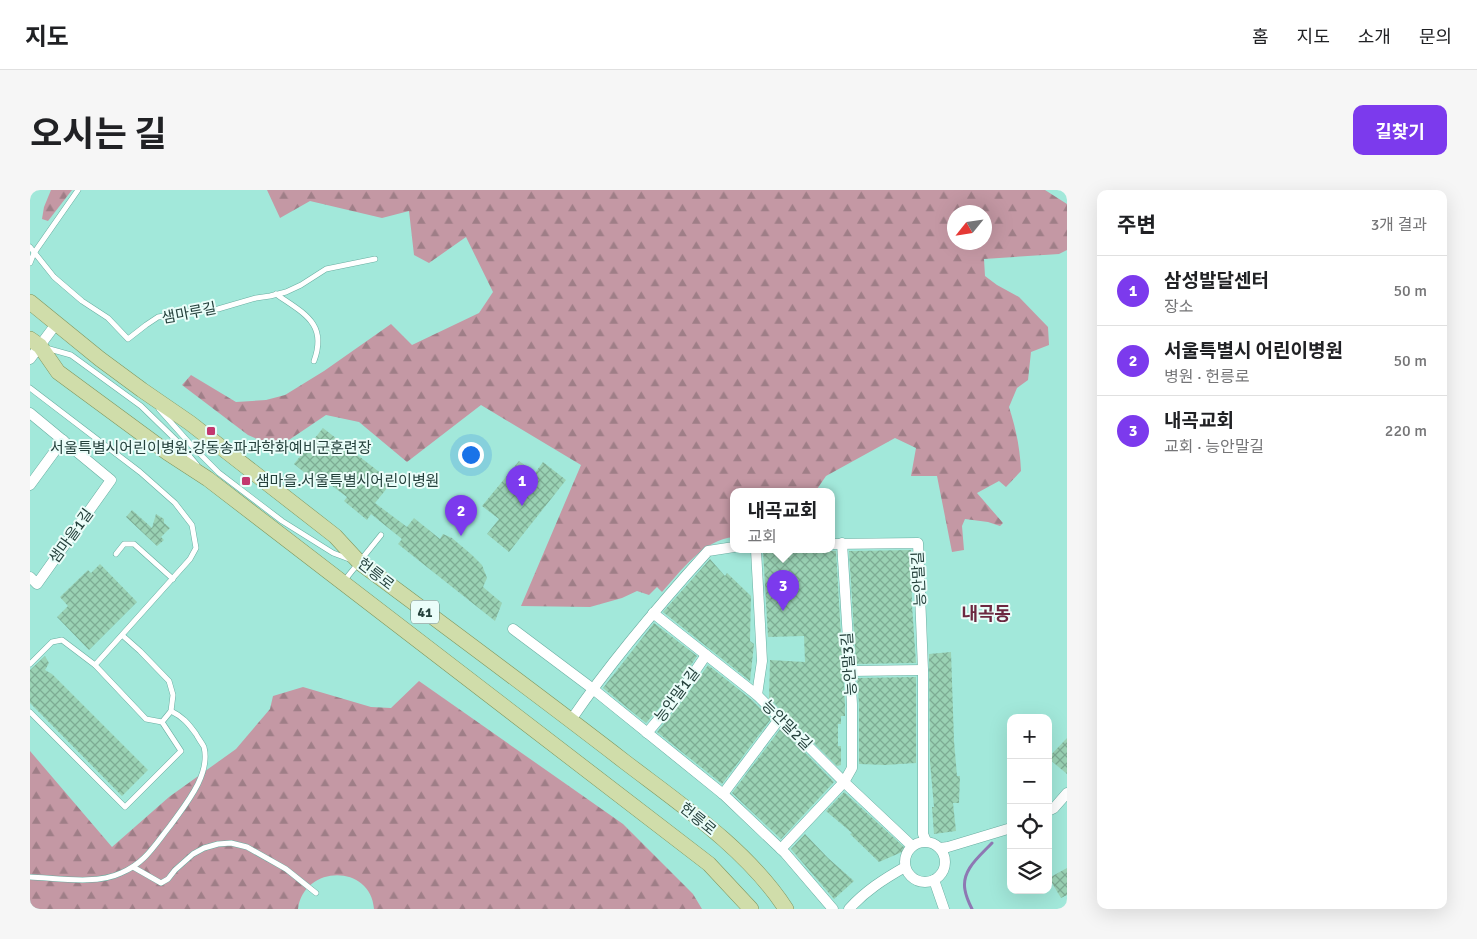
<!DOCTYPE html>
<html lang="ko">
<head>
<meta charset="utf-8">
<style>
	body { margin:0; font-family:Signika,"Noto Sans KR",sans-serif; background:#f6f6f6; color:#202124 }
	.controls { position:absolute; right:15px; bottom:15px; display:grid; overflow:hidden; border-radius:10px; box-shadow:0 5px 20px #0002 }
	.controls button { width:45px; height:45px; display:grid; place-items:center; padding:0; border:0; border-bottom:1px solid #e0e0e0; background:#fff; color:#202124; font:25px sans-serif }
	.compass { position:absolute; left:917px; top:15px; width:45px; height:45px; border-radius:50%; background:#fff; box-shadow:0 5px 20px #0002; rotate:240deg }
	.you { position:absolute; left:440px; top:264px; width:18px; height:18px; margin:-12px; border:4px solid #fff; border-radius:50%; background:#1a73e8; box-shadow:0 0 0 8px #1a73e833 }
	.badge { display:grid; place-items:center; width:32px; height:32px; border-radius:50%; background:#7c3aed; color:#fff; font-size:16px; font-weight:700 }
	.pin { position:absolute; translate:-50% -41px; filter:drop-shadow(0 1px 2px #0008) }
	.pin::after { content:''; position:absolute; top:26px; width:18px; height:15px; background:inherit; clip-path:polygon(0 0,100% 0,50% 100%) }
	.popup { position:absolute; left:700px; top:298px; width:105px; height:65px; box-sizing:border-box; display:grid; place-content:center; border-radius:10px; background:#fff; filter:drop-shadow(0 1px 4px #0005); font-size:16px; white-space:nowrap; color:#757577 }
	.popup b { font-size:19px; color:#202124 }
	.popup::after { content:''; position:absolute; left:50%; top:100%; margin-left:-10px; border:10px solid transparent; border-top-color:#fff }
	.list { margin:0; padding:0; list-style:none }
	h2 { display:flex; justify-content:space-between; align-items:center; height:65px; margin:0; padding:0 20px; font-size:21px }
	h2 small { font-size:16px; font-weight:400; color:#757577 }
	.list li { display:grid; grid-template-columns:32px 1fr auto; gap:15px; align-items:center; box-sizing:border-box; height:70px; padding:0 20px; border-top:1px solid #e0e0e0 }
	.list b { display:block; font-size:19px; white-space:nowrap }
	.list p { margin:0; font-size:16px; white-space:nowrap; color:#757577 }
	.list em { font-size:16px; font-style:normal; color:#757577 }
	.icon { flex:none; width:28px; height:28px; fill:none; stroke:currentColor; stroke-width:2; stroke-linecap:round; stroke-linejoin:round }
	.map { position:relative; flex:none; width:1037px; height:719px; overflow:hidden; border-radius:10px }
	header { display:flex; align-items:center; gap:30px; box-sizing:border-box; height:70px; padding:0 25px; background:#fff; border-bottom:1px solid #e0e0e0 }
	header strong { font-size:24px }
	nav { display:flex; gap:28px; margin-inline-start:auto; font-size:18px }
	.intro { display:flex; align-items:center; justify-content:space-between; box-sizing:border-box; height:120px; padding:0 30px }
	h1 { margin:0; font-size:35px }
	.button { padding:12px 22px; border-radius:10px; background:#7c3aed; color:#fff; font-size:18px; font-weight:700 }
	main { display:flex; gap:30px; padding:0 30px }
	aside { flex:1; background:#fff; border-radius:10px; box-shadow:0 5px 20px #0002 }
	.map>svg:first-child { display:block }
	.forest { fill:url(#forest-firs); fill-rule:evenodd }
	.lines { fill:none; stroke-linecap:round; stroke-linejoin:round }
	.stream { stroke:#8e78b3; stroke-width:3 }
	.building { fill:url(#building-cross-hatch) }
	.service-casing { stroke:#69aea1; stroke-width:6 }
	.minor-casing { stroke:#69aea1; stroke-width:11 }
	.primary-casing { stroke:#80975e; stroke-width:16 }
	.service { stroke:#fff; stroke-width:5 }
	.minor { stroke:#fff; stroke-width:10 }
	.primary { stroke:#d0ddaa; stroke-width:15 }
	.poi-dot { fill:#c3386f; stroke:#eafdf9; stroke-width:2 }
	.labels { text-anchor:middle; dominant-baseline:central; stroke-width:4; stroke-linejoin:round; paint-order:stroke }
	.shield { fill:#eafdf9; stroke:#607975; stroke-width:1 }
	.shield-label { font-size:14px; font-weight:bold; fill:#25413c }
	.street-label { font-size:15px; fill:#25413c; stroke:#eafdf9 }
	.poi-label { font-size:15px; fill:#25413c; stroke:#eafdf9 }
	.quarter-label { font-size:18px; font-weight:bold; fill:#6c2840; stroke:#eafdf9 }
</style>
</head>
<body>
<header>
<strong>지도</strong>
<nav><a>홈</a><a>지도</a><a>소개</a><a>문의</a></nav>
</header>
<div class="intro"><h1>오시는 길</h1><a class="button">길찾기</a></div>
<main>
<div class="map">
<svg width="1037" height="719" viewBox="0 0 1037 719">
	<defs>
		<pattern id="forest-firs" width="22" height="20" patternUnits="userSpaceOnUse" patternTransform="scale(1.25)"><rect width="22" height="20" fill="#c498a4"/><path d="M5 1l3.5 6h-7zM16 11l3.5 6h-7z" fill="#9f7e87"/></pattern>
		<pattern id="building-cross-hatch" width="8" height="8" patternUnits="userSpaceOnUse" patternTransform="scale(1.25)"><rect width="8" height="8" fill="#9ad2b4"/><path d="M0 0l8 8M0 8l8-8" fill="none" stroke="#7dac94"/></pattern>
	</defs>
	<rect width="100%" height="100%" fill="#a2e8da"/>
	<g class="forest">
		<polygon points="21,0 42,0 18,31 12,29 14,17"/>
		<path d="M237,0h778l22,14v46l-8,4 -75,5 1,17 12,9 22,12 29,30 1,18 -18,7 -3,28 -11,8 -8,19c7,22 11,41 12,64l-15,16 -7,-6 -22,12 26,30 -3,3 -12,-4 -23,-3 -3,7 2,24 -12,2 -15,-76h-26l5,-28 -21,-10 -69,38 -11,16h-81v45c-31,3 -52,33 -72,55l-5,-5 -8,8 -12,-4 -15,7 -32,9 -69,-1 60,-141 -100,-60 -74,57 -48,-40 -33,-7 -49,33 -29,-13 -66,-50 9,-10 45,27 30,-2 19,-5 39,-24 67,-47 21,21 67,-32 14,-21 -27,-55 -37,26 -15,-8 -5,-44 -27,7 -72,-17 -30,17zM924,22h30v30h-30z"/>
		<path d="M389,491l204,143 70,70 9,15h-328c-3,-45 -70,-45 -76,0h-268v-158l82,96 57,-50 67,-48 34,-40 3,-13 30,-9 68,20 20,1z"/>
	</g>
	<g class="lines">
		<path class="stream" d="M942,719c-3,-6 -6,-13 -7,-19 -4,-20 15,-34 27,-47"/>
	</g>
	<g class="building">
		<polygon points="293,238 362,292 345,313 377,337 384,328 410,349 413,344 422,348 442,365 452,375 457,388 453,397 472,413 465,431 368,354 372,349 341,324 337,330 314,311 317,307 290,287 286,292 264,274"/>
		<polygon points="489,271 505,283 513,272 536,290 479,362 457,344 469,329 452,316"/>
		<polygon points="102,320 122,338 126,324 134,329 134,333 140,338 131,347 134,350 127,356 96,327"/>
		<polygon points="733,360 806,361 815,514 815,526 811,526 811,534 808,534 808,556 811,556 811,575 807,576 739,508 740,470 775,472 774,446 738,447"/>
		<polygon points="881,360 882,415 886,473 826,474 819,361"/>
		<polygon points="680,369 695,386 697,383 721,406 720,451 724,454 720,491 633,422"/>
		<polygon points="70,374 107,412 59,460 27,427 38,416 30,407 58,380 61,383"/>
		<polygon points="624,433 667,466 644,501 616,533 573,498"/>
		<polygon points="921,462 924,551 927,586 930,586 929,613 923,613 926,641 904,644 902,617 904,617 900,572 899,464"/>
		<polygon points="15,466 19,473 15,480 22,484 118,580 92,606 0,513 0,480"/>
		<polygon points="678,475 722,510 741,529 692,594 627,542 654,509"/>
		<polygon points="886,487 886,573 855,575 829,574 829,514 827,488"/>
		<polygon points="751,538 804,592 751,649 702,603"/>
		<polygon points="1037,548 1037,584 1018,568"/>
		<polygon points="814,602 875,658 872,662 849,672 820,644 822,643 796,621"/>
		<polygon points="775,644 798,668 824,691 804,709 761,659"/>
		<polygon points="1037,678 1037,705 1031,708 1019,688"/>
	</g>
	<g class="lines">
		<defs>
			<g id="service">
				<polyline points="0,57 24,87 52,111 78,128 98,149 116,135 128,127 169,120 188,119 226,108 240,106 256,102 271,95 296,79 345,69"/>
				<polyline points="0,73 4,63 48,0"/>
				<path d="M246,104c27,19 52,29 38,67"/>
				<polyline points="16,158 41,165 111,216 147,251 167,275"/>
				<polyline points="0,198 110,282 145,313 162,335 166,358 160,369 65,475 116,529 132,532 141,521 143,505 139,491 110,461 92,445"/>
				<polyline points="129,219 163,257 189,283 252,331 303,363 319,369"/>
				<polyline points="86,364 94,354 104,354 143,389"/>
				<polyline points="314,391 351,345"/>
				<polyline points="0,474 22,452 32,450 65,475"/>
				<polyline points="0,522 95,617 151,561 132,532"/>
				<polyline points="103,677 131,693 138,689 145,680 163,664 174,658 188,654 201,653 217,657 256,679 286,703"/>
				<path d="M0,687c27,1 66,8 91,-4 24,-10 33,-27 49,-47 15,-21 41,-51 34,-79 -2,-4 -6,-9 -8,-13 -8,-11 -13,-17 -25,-23"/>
			</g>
			<g id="minor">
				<polyline points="0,169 26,134"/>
				<polyline points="0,223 81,290 7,394 0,387"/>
				<polyline points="0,295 33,250"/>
				<polyline points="802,354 888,353 893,480 893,644 896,651"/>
				<polyline points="726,360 732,471 727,505"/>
				<polyline points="623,423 727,505 814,592 882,656"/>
				<polyline points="483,439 563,499 693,604 755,663 803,719"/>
				<polyline points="820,481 893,480"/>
				<path d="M541,530c41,-60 88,-115 137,-169l26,-4"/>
				<polyline points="617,543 649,505 676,465"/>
				<polyline points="693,604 750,528"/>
				<polyline points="1018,621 1024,618 1037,603"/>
				<circle cx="895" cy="672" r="20"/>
				<polyline points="910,658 918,657 981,638"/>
				<polyline points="751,659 814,592 822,578 822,514 812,353"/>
				<polyline points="904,690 914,719"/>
				<path d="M819,719c16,-18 35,-30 56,-42"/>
			</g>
			<g id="primary">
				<path d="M0,112l70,57 42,31 48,33 145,113 24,26c89,66 178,132 266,200 55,42 123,88 161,147"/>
				<polyline points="0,149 10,156 28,182 138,263 178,289 679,674 721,719"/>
			</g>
		</defs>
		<use href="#service" class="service-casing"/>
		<use href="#minor" class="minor-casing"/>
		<use href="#primary" class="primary-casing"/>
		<use href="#service" class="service"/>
		<use href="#minor" class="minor"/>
		<use href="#primary" class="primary"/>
	</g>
	<g class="poi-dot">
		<rect x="176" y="236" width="10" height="10" rx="2.5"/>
		<rect x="211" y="286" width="10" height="10" rx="2.5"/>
	</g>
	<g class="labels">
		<rect class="shield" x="381" y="410.5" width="28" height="23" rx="4"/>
		<g class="shield-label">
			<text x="395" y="422">41</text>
		</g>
		<g class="street-label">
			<text transform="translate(159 123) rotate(-11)">샘마루길</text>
			<text transform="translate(41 346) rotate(-54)">샘마을1길</text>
			<text transform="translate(346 384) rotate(38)">헌릉로</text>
			<text transform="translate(889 389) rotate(-93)">능안말길</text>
			<text transform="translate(819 474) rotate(-94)">능안말3길</text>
			<text transform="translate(647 505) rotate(-53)">능안말1길</text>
			<text transform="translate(757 535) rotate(45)">능안말2길</text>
			<text transform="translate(668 629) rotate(39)">헌릉로</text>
		</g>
		<g class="poi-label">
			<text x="181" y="258">서울특별시어린이병원.강동송파과학화예비군훈련장</text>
			<text x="226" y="291" text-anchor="start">샘마을.서울특별시어린이병원</text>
		</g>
		<g class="quarter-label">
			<text x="956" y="424">내곡동</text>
		</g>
	</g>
</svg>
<div class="controls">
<button>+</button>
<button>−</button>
<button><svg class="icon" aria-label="locate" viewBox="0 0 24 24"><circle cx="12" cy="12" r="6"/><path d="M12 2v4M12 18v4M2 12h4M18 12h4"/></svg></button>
<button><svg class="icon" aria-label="layers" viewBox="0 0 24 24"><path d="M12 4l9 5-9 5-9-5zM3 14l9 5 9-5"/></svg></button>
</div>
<svg class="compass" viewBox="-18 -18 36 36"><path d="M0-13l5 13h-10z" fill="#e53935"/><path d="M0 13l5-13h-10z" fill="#757577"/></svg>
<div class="you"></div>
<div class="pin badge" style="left:492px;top:316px">1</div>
<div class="pin badge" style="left:431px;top:346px">2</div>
<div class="pin badge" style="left:753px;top:421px">3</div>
<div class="popup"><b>내곡교회</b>교회</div>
</div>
<aside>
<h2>주변<small>3개 결과</small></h2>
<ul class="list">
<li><span class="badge">1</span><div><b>삼성발달센터</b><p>장소</p></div><em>50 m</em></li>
<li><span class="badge">2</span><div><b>서울특별시 어린이병원</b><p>병원 · 헌릉로</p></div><em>50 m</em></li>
<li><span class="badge">3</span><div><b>내곡교회</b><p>교회 · 능안말길</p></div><em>220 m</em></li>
</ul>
</aside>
</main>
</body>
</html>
